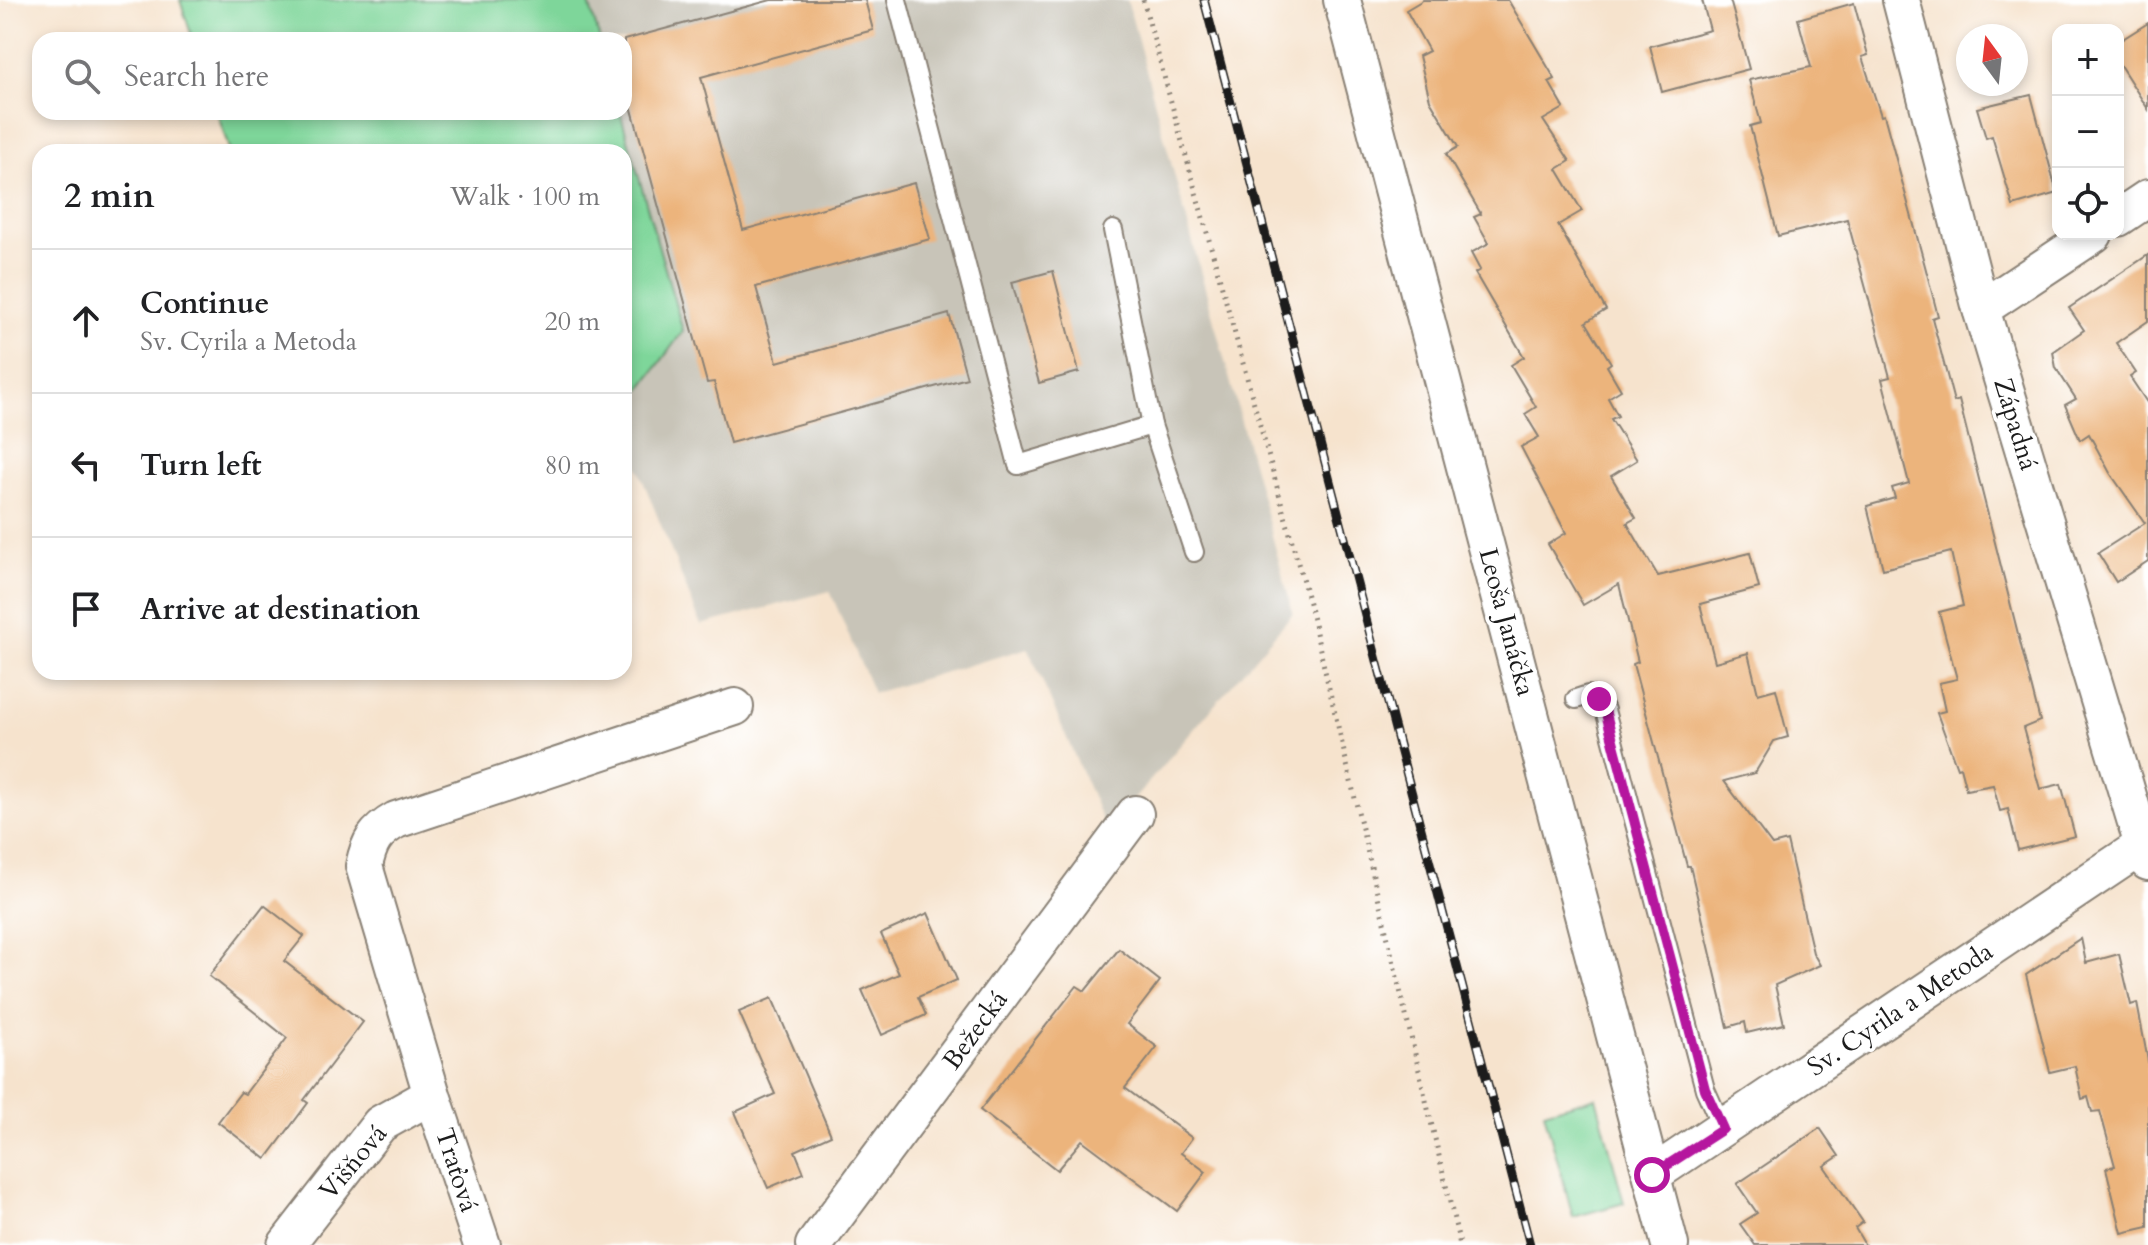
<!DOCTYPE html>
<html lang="en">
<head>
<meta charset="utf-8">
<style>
	body { margin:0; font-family:Cardo,serif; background:#f2f2f2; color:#202124 }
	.controls { position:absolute; right:24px; top:24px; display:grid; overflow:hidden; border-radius:16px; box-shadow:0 4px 12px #0003 }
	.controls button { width:72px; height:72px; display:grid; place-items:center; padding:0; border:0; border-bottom:2px solid #e0e0e0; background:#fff; color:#202124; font:40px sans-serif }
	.compass { position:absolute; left:1956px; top:24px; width:72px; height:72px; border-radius:50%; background:#fff; box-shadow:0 4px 12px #0003; rotate:345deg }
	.stop { position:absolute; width:24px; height:24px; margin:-18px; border:6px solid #b5179e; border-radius:50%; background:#fff }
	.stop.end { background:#b5179e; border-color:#fff; box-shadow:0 2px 8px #0008 }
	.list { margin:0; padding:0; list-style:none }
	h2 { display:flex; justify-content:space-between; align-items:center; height:104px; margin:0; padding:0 32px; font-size:34px }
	h2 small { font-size:26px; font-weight:400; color:#757577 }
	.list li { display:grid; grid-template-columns:52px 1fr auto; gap:24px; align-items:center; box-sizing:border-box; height:144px; padding:0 32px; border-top:2px solid #e0e0e0 }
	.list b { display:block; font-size:30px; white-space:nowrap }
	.list p { margin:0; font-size:26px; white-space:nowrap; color:#757577 }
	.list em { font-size:26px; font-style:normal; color:#757577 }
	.icon { flex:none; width:44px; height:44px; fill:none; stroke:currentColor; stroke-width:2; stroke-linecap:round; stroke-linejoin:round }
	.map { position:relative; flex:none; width:2148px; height:1245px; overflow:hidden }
	.search { position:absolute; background:#fff; box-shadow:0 4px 12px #0003; left:32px; top:32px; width:600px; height:88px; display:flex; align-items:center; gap:20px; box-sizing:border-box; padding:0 28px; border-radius:24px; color:#757577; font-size:30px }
	.panel { position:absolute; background:#fff; box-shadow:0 4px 12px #0003; left:32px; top:144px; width:600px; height:536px; border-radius:24px }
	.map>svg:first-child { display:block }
	.industrial { fill:#c8c4b8 }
	.green { fill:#7ed69a; stroke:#4d795b; stroke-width:2 }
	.building { fill:#ecb47c }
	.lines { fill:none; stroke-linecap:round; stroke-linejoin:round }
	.lane-casing { stroke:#898074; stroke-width:22 }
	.street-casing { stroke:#898074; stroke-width:40 }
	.path { stroke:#898074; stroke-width:5; stroke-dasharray:2 6; stroke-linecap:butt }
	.lane { stroke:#fff; stroke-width:18 }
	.street { stroke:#fff; stroke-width:36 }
	.rail-casing { stroke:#1c1c1c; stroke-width:9 }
	.rail { stroke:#fff; stroke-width:6; stroke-dasharray:18; stroke-linecap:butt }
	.route { stroke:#b5179e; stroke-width:10 }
	.labels { text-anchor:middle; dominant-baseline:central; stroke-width:7; stroke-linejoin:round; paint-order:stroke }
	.street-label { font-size:26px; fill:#1c1c1c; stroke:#fff }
</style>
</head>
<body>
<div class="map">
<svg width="2148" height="1245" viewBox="0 0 2148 1245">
	<rect width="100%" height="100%" fill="#fff"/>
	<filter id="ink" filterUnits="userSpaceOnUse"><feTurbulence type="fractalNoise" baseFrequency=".0125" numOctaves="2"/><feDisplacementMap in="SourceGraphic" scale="16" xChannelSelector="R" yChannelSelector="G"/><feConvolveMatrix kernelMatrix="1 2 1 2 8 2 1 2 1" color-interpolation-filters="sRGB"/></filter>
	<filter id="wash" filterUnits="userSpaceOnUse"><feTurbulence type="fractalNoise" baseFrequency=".006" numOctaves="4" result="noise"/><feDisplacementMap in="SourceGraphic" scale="32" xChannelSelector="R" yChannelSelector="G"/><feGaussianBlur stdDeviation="1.8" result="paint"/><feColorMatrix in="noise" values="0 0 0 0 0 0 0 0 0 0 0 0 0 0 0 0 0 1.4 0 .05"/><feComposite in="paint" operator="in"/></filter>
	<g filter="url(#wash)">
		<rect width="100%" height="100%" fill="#f6e3cd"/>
		<polygon class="industrial" points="588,0 1127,0 1293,613 1107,831 1028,648 873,693 830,591 701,625 624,433 624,412 683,331 620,112 624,112 624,40 600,40"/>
		<g class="green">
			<polygon points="180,0 588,0 600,40 193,40"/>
			<polygon points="217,112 620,112 683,331 624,412 624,152 230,152"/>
			<polygon points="1596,1097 1624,1203 1573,1217 1544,1112"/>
		</g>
		<g id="blocks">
			<g class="building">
				<polygon points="771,0 865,0 873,30 701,77 743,230 914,183 930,239 756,287 777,362 949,314 967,378 730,443 714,382 707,383 624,80 624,40"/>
				<polygon points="1423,0 1508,0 1555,79 1549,82 1564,108 1543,120 1570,161 1557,169 1582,211 1558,225 1606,310 1586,322 1611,363 1607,366 1621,390 1608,398 1618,416 1611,419 1637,460 1611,476 1636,518 1627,523 1658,576 1750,553 1759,588 1700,604 1715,662 1748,653 1758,694 1776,689 1788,737 1774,741 1755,773 1724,781 1772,845 1787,841 1813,953 1820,965 1775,985 1784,1024 1747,1033 1745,1022 1728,1027 1690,866 1687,866 1633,664 1638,662 1619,584 1583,605 1548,544 1566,533 1521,447 1539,437 1525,414 1536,407 1511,365 1524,357 1475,273 1480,270 1471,253 1489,243 1474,217 1481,214 1446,154 1458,147 1430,100 1419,56 1429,51 1406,10"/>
				<polygon points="1702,0 1730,0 1749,69 1662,92 1650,46 1710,30"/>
				<polygon points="1854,3 1868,55 1862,57 1881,116 1884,115 1925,266 1938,316 1932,318 1954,402 1959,400 2040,721 2023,728 2040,789 2061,784 2075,836 2018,850 2008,809 2000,811 1993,785 1966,790 1960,767 1957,768 1937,713 1945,711 1939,683 1957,679 1939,612 1963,606 1951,552 1883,569 1867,506 1895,498 1892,488 1909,483 1882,379 1890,377 1847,219 1778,236 1750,126 1761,123 1749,80 1811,67 1798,19"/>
				<polygon points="2148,23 2148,109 2118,62 2118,42"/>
				<polygon points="2031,95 2057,193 2013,206 1992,136 1986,138 1977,108"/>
				<polygon points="2148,255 2148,321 2116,343 2136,373 2130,377 2148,404 2148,561 2116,582 2098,553 2145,523 2110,473 2089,434 2080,440 2065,405 2076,399 2056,368 2053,352 2084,330 2069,308"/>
				<polygon points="1053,271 1079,372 1039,383 1012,282"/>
				<polygon points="264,905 304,936 284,961 363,1022 304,1100 308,1103 266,1159 218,1122 241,1092 245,1094 287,1038 209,976"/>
				<polygon points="928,913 957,980 918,997 926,1015 882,1035 862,990 899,974 881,934"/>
				<polygon points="2081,938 2086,963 2119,954 2131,1005 2137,1003 2148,1061 2148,1227 2122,1233 2106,1168 2115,1166 2100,1111 2092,1112 2088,1097 2082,1099 2075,1066 2050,1072 2026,975"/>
				<polygon points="1119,949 1160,981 1127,1024 1157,1047 1125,1088 1192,1138 1181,1153 1206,1172 1177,1211 1082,1140 1057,1170 980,1110 1077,986 1085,991"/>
				<polygon points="772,998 831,1135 795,1151 804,1173 768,1188 735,1112 775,1094 739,1012"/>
				<polygon points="1820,1128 1839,1156 1824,1166 1863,1222 1855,1228 1865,1245 1755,1245 1740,1224 1757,1213 1737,1184"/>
			</g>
		</g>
	</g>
	<g filter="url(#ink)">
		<use href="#blocks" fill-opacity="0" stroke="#898074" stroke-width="2"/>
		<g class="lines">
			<defs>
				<g id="lane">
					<polyline points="897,0 1018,465 1152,425 1113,230"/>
					<polyline points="1152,425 1194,552"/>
					<polyline points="1576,699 1588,695 1599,699 1605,710 1705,1089 1723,1129"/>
				</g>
				<g id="street">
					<polyline points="1342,0 1670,1245"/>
					<polyline points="1901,0 1981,309 2148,862"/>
					<polyline points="2118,218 2148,198"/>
					<polyline points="1981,309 2094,234"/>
					<polyline points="1652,1175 2148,842"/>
					<polyline points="286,1245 380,1124 432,1095"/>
					<path d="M482,1245l-50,-150 -68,-229c5,-24 11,-34 32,-46l339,-113"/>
					<polyline points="814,1245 1135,814"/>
				</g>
			</defs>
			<use href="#lane" class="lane-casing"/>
			<use href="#street" class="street-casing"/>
			<polyline class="path" points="1143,0 1309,603 1460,1245"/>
			<use href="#lane" class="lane"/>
			<use href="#street" class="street"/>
			<defs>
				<polyline id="rail" points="1204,0 1530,1245"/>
			</defs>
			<use href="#rail" class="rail-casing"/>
			<use href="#rail" class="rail"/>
		</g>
	</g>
	<g class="lines" filter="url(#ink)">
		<polyline class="route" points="1599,699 1605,710 1705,1089 1723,1129 1652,1175"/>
	</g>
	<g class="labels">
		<g class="street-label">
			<text transform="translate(2016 424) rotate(73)">Západná</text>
			<text transform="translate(1507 622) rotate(75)">Leoša Janáčka</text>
			<text transform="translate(1900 1009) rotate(-34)">Sv. Cyrila a Metoda</text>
			<text transform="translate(975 1030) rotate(-54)">Bežecká</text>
			<text transform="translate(353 1162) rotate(-50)">Višňová</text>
			<text transform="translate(457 1170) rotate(72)">Traťová</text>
		</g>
	</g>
</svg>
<div class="controls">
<button>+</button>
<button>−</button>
<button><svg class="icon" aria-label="locate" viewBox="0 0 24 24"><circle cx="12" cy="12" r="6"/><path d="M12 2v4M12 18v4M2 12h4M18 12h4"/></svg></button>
</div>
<svg class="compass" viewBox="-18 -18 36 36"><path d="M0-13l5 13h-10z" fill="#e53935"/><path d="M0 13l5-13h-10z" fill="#757577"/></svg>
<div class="stop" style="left:1652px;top:1175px"></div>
<div class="stop end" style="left:1599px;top:699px"></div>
<div class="search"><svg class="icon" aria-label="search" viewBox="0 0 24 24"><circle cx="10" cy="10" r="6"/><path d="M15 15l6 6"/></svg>Search here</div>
<section class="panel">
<h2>2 min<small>Walk · 100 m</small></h2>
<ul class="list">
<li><svg class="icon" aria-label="ahead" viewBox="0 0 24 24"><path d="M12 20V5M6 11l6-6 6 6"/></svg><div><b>Continue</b><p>Sv. Cyrila a Metoda</p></div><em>20 m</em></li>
<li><svg class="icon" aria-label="left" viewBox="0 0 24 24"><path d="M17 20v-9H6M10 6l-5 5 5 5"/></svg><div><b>Turn left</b></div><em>80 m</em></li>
<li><svg class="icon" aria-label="arrive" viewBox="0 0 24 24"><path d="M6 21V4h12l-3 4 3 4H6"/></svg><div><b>Arrive at destination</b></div></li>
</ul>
</section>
</div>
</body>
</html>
